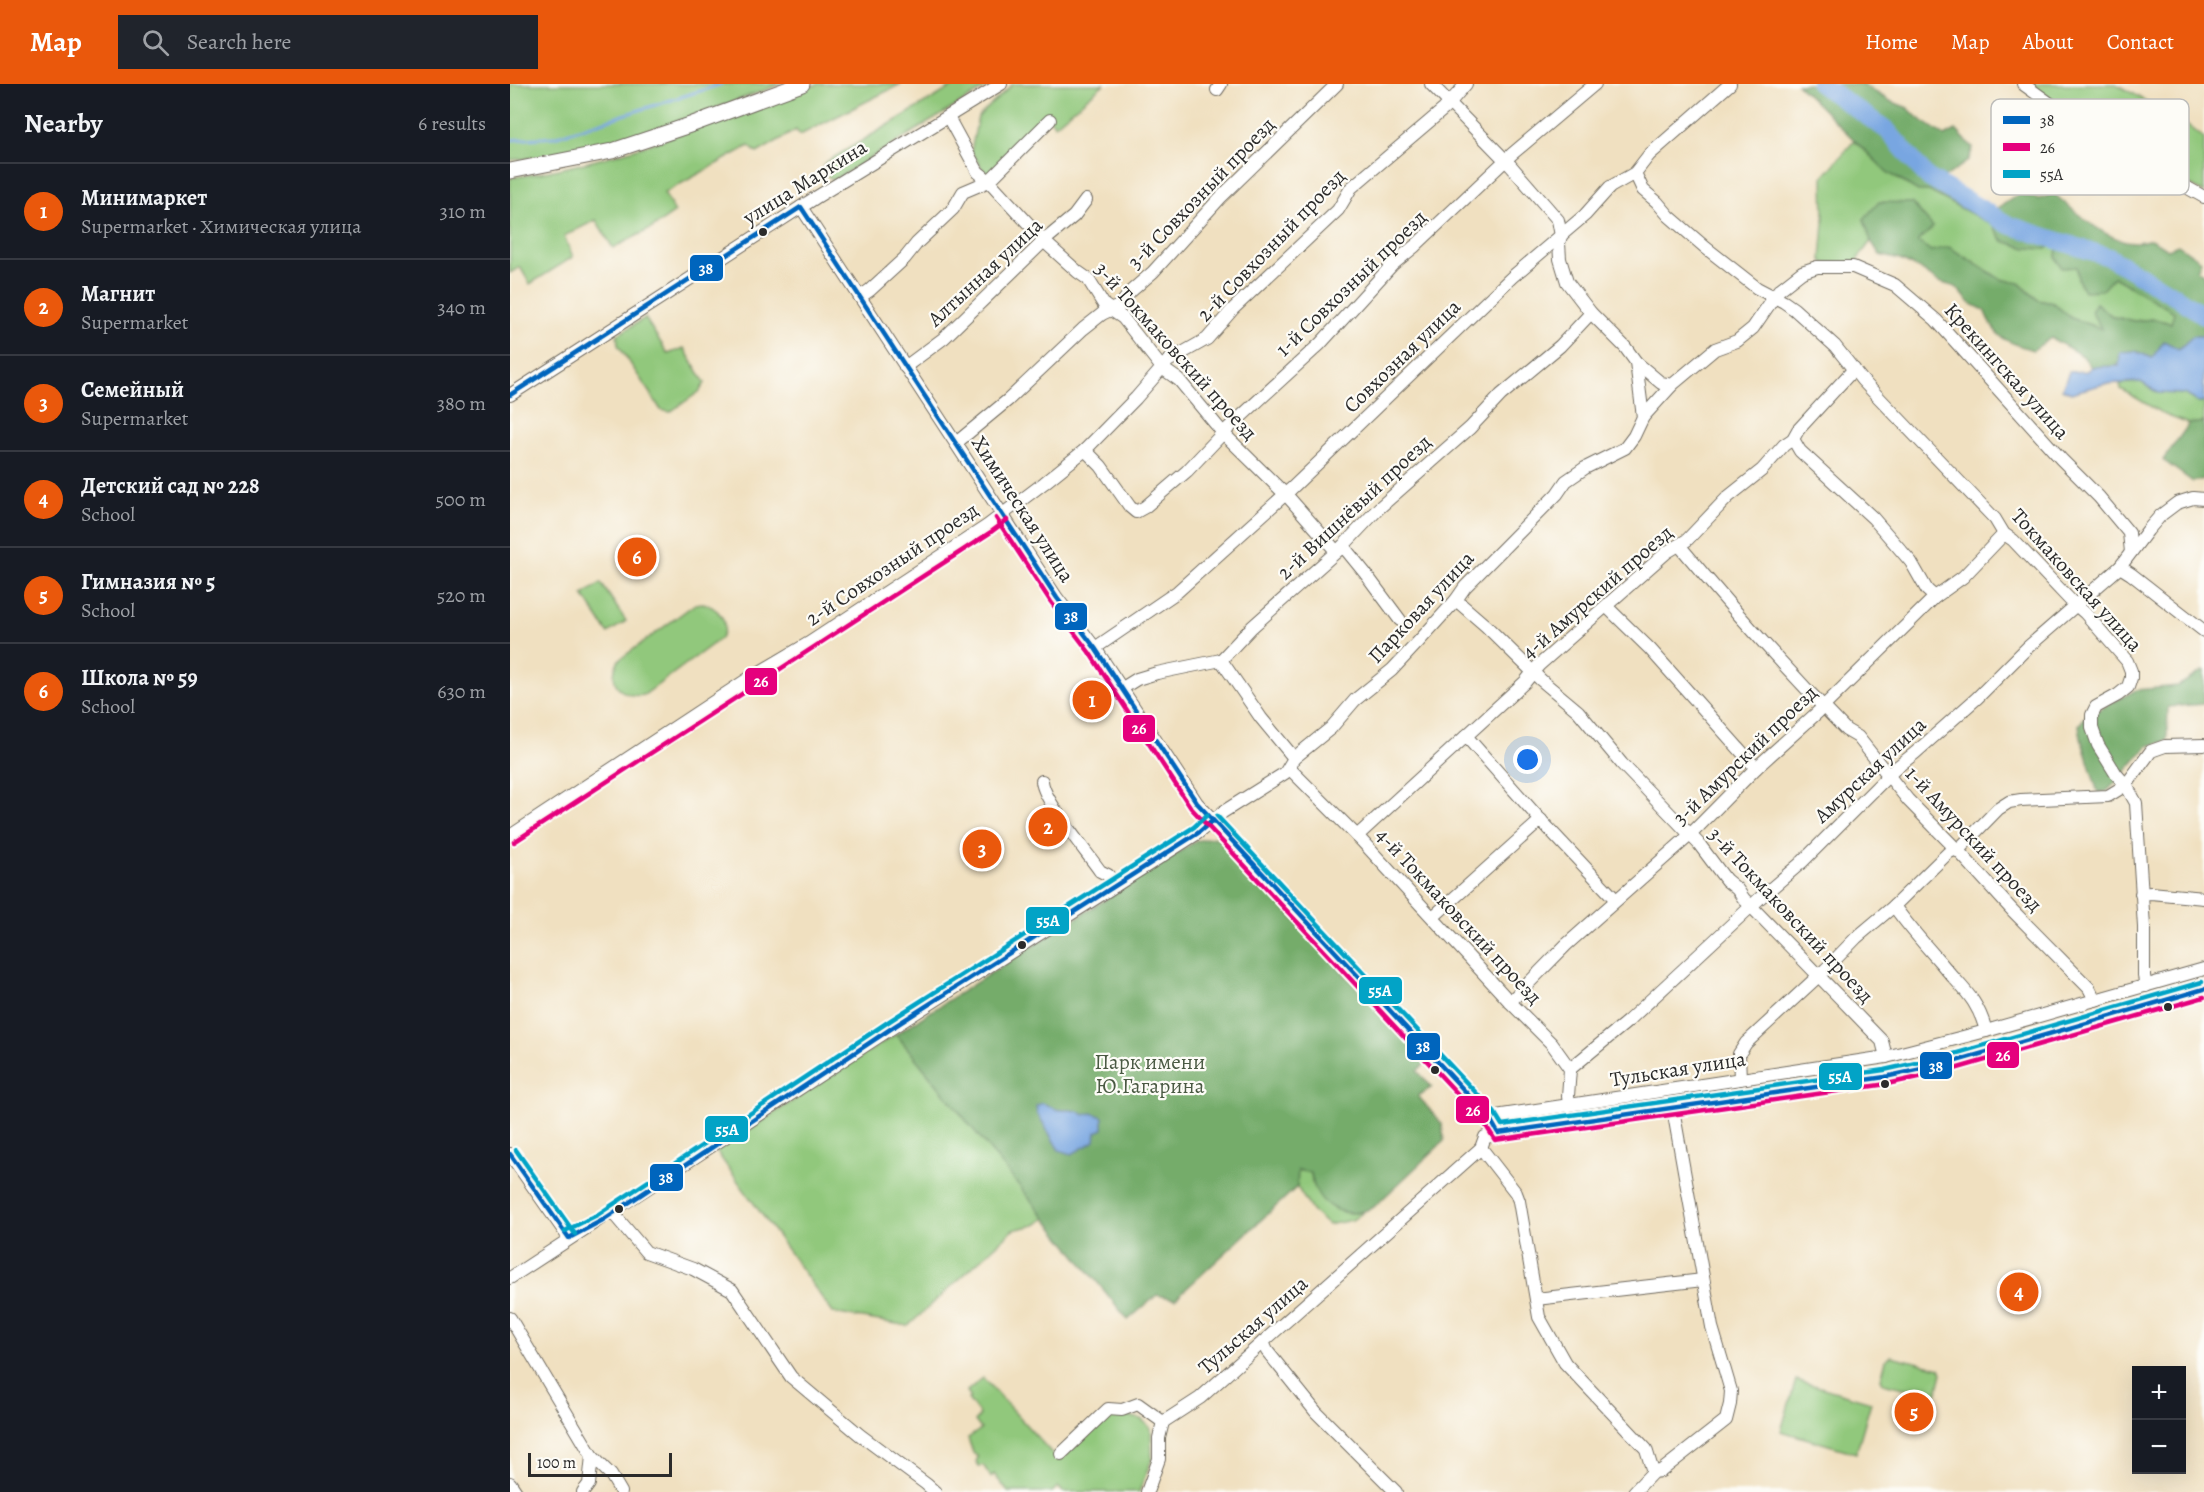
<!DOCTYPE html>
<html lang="en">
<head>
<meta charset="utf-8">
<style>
	body { margin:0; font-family:Alegreya,serif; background:#20242c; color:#f1f3f6 }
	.controls { position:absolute; right:18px; bottom:18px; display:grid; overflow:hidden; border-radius:0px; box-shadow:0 6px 24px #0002 }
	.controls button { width:54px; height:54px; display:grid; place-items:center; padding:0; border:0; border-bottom:2px solid #363941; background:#171b24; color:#f1f3f6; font:30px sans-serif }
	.scale { position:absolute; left:18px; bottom:15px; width:144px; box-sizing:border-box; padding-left:6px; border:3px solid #2b2b2b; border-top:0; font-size:16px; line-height:21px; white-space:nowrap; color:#2b2b2b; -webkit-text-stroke:4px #fdfcf7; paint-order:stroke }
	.you { position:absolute; left:1018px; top:676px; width:21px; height:21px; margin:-15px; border:4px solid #fff; border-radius:50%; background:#1a73e8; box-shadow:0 0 0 9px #1a73e833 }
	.badge { display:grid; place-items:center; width:39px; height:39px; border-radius:50%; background:#ea580c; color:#fff; font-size:20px; font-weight:700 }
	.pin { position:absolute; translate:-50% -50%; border:3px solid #fff; box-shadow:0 2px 6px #0006 }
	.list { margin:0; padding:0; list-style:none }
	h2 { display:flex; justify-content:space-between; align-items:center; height:78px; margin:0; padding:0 24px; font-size:26px }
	h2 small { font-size:20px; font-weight:400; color:#9ea1a6 }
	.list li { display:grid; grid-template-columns:39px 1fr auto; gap:18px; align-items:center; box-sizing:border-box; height:96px; padding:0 24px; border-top:2px solid #363941 }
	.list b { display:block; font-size:22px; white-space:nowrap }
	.list p { margin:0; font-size:20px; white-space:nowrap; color:#9ea1a6 }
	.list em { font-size:20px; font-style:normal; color:#9ea1a6 }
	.icon { flex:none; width:33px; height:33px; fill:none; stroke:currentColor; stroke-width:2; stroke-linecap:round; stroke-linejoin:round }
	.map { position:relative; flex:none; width:1694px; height:1408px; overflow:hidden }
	header { display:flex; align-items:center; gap:36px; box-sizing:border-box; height:84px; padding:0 30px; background:#ea580c; color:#fff }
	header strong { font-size:28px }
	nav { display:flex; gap:33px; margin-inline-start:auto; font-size:21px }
	.search { width:420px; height:54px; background:#20242c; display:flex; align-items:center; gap:15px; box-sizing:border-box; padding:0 21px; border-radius:0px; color:#9ea1a6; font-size:22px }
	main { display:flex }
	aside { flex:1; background:#171b24 }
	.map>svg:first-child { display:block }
	.green { fill:#91c87b; stroke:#5e7a53; stroke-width:1.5 }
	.forest { fill:#74ac6b; stroke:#506c4b; stroke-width:1.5 }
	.water { fill:#78a6e1; stroke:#526886; stroke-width:1.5 }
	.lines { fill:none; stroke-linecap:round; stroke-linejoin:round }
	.stream { stroke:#78a6e1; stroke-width:3 }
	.river { stroke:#78a6e1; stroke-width:18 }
	.minor-casing { stroke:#706a5f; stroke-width:14 }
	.major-casing { stroke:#706a5f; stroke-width:17 }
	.minor { stroke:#fff; stroke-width:12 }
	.major { stroke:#fff; stroke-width:15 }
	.bus-1-casing { stroke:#fdfcf7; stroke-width:9 }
	.bus-2-casing { stroke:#fdfcf7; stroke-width:9 }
	.bus-3-casing { stroke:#fdfcf7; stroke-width:9 }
	.bus-1 { stroke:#0065bd; stroke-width:4.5 }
	.bus-2 { stroke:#e5007d; stroke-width:4.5 }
	.bus-3 { stroke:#02a3c6; stroke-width:4.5 }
	.bus-dot { fill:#2b2b2b; stroke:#fdfcf7; stroke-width:2 }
	.labels { text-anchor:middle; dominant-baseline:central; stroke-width:4.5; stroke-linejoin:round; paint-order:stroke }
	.street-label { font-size:21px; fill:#2b2b2b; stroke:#fdfcf7 }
	.park-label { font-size:21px; fill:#4a5a43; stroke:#fdfcf7 }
	.key { fill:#fdfcf7; stroke:#bebdba; stroke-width:1.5 }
	.key-label { font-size:16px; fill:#2b2b2b }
	.line-badge { stroke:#fdfcf7; stroke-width:2 }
	.badge-label { font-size:16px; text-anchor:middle; font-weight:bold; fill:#fff }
</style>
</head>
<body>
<header>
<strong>Map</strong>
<div class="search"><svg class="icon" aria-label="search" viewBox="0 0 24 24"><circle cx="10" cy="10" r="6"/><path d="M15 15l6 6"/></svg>Search here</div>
<nav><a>Home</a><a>Map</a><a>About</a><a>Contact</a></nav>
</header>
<main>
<aside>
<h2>Nearby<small>6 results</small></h2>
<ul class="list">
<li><span class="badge">1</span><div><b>Минимаркет</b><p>Supermarket · Химическая улица</p></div><em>310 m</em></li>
<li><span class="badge">2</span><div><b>Магнит</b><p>Supermarket</p></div><em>340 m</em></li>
<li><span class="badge">3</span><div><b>Семейный</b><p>Supermarket</p></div><em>380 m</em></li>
<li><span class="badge">4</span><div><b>Детский сад № 228</b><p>School</p></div><em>500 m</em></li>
<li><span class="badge">5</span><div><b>Гимназия № 5</b><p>School</p></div><em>520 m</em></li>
<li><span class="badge">6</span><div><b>Школа № 59</b><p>School</p></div><em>630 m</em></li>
</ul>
</aside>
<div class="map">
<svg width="1694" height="1408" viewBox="0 0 1694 1408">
	<rect width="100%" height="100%" fill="#fdfcf7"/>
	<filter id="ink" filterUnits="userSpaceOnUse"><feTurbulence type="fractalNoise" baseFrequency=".0167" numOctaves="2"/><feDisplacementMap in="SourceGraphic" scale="12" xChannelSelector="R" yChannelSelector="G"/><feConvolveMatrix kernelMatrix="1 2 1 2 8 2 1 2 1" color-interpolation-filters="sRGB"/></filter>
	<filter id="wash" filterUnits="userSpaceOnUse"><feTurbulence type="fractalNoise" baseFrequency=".008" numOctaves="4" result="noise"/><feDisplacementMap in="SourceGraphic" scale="24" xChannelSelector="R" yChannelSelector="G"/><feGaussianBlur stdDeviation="1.35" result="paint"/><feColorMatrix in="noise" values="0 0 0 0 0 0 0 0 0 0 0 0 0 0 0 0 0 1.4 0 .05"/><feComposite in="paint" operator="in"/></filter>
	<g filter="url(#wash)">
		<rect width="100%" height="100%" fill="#f0e0c0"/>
		<g class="green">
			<path d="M0,0h272c-88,31 -178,69 -272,76z"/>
			<path d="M308,0h83l-101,51 -4,-5 -39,23 -8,-7 -85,47 11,19 -23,16 -39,20 -17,-28 -32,16 9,21 -43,27 -10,-17 -10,6v-95c106,-15 207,-58 308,-94z"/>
			<polygon points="447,0 482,0 324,96 316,91 313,82 316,78"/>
			<polygon points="503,0 594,0 545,41 539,34 482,89 476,90 461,67 468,33"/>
			<polygon points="1516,0 1606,0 1679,42 1694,54 1694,109 1592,50"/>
			<path d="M1344,57c21,17 46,49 75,50l64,34 10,16 49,3 5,2 -1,13 21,8 1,12 36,-2 61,35 -4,11 -17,-4 -20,2 -20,-4 -18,-13 7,26 -32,-12 -18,-15 -15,-3 -19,-17 -19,-4 -27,-18 -42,-10 -14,-9 -53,-23 7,22 -17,23 -30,-1 -3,-4 3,-36 -1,-46z"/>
			<polygon points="135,234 158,270 174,264 195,299 189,308 160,328 151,326 108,261 107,251"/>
			<polygon points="1631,298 1648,309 1675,310 1688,318 1694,318 1694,338 1679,340 1655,331 1611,305 1610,300"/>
			<polygon points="91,499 116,537 98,549 73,511"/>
			<path d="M192,519c16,4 29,19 19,35l-77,57c-23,4 -38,-14 -25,-35l76,-56z"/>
			<polygon points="386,950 536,1134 525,1141 503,1146 398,1242 323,1229 206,1067"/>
			<polygon points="787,1086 801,1089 802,1099 845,1129 854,1128 842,1136 818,1141 802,1127 787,1103"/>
			<polygon points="1381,1272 1430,1284 1432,1289 1427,1310 1423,1311 1373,1299 1371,1295 1376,1276"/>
			<polygon points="473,1294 549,1377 602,1328 631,1335 641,1344 642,1375 629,1408 553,1408 548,1403 542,1408 498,1408 484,1390 481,1393 473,1381 470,1383 466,1378 468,1373 463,1369 458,1354 471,1345 465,1337 470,1331 458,1315 460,1313 457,1307"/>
			<polygon points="1286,1296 1361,1318 1346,1369 1271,1347"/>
		</g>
		<g class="forest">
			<path d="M1287,0h65l28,17 18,7 9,9 28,19 11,-6 17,18 -5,13 -27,19 51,32 27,-18 20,5 15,-5c25,20 62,59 97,45l17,10 10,-4 23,16 -4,9 7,5v61h-11l-14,13 -27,9 -17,-7c-19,18 -19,16 -44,16l-8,-11 -32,-18 -18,12c-28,-8 -38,-12 -49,-40l-14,-7 -14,-16 -17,-5 -19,-13 -20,-9 -20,-5 -9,-14 -7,-22 15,-17 33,1 21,24 -15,15 13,9 18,-4 51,32 19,4 19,17 15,3 18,15 31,11 -11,-17 5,-9 17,14 21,4 20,-2 17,4 3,-11 -60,-35 -12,13 -18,1 -6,-12 -1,-12 -15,1 -6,-9 1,-13 -5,-2 -6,5 -20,-1 -23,-7 -10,-16 -64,-34h-11l-31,-19z"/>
			<polygon points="1694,338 1694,395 1683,398 1653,376 1679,340"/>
			<polygon points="1694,586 1694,620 1658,623 1657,657 1638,662 1604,700 1597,707 1588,709 1571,654 1569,641 1575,633 1626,606 1668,602"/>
			<path d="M703,753l8,3 205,222 -9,9 15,16 -14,9 24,28 2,17 -70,66c-30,15 -59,-1 -63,-34l-13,-3 -1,17 -122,112 -18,-4 -29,25 -232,-286 300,-193z"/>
		</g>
		<g class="water">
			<polygon points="1683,252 1694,252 1694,318 1688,318 1675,310 1648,309 1631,298 1594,300 1561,309 1552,305 1559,288 1577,287 1581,283 1609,282 1610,268 1625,267 1642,274 1654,257 1669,265"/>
			<path d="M532,1019c5,2 9,4 14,6 10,3 20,-2 28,6l8,-2 11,4v12l-7,3 -1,9 -23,13 -13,-4 -22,-37 -1,-7z"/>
		</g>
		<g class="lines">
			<polyline class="stream" points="0,56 44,53 212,0"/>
			<polyline class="river" points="1310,0 1377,46 1417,93 1499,141 1599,173 1667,213 1694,232"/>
		</g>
	</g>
	<g filter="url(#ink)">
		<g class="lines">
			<defs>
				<g id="minor">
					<polyline points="921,0 1001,82 1048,136 1051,152 1049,159 1050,175 1057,198 1081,229 1115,263 1126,278 1133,333"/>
					<polyline points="1513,0 1588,54 1694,113"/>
					<polyline points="707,6 711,0"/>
					<polyline points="438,33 468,88 479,97 538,161 568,188 578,195 594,221 613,234 652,284 669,296 713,349 780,415 826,467"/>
					<polyline points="1125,89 1133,106 1147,118 1159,132 1196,164 1247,204 1274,218 1284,225 1325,262 1352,296 1485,435 1494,450 1503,456 1560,516 1575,529 1617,577 1621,587 1621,594 1618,603 1608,611 1586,623 1582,631 1582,644 1588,661 1606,690 1616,701 1626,719 1634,843 1634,892 1636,902"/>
					<polyline points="291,123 547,514 585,564 687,719 979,1033 988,1049"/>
					<polyline points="350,213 360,206 395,174 407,159 443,125 453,108 479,97 540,36"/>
					<polyline points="1126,278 1151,299 1162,301"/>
					<polyline points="395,283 434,254 535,156 564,132 576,116"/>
					<polyline points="0,311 305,114 491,0"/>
					<polyline points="1283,355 1290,367 1363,434 1401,478 1417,506 1425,513"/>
					<polyline points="446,359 498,316 573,245 592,230 611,221 620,208 643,188 710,114 827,0"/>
					<polyline points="575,366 591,382 620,423 626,428 635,423 677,387 713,349 810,260 883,180 905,162 1002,70 1085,0"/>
					<path d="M1169,461c53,64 109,126 167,185l12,7 50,63 54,55 51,56 76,77 6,12"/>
					<polyline points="833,462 855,489 890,536"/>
					<polyline points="1610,483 1621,490 1694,547"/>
					<polyline points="946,516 976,542 1031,596 1068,627 1112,680 1189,760 1216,796 1227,805 1234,815 1367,952 1372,957 1376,973"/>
					<polyline points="1097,523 1140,565 1246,684"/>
					<polyline points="585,564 667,508 781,405 1002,193 1075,131 1100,103 1125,89 1139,71 1220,0"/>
					<polyline points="711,576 751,634 784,674"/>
					<polyline points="611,605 627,595 647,589 711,576 742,543 833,462 869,424 960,344 991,311 1050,262 1081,229"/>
					<polyline points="956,652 1026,731 1106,816"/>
					<polyline points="779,684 852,757 1000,918 1042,960 1060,985 1058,1012 1059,1021"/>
					<path d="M532,697c2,21 45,71 58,90l8,4 8,10"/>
					<polyline points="0,752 238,595 299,559 477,442 534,399 575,366 626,314 658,277 697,255 723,225 828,126 841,104 934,25 956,0"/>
					<polyline points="847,752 1015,598 1029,581 1157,468 1177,456 1218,413 1252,386 1274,361 1283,355 1288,346 1344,285"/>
					<polyline points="1631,810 1641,809 1694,814"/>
					<path d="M1384,822c14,20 31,39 47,57 21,26 36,34 45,68"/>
					<polyline points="923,833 1031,736"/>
					<polyline points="1000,918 1056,861 1180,751 1246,684 1308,628 1425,513 1453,493 1494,450"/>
					<polyline points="1060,985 1118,937 1250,814 1292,778 1386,684 1405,669 1467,614 1518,563 1610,483 1638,446 1651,431 1667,419 1683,414 1694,415"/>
					<polyline points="1230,995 1229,970 1236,959 1316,885 1346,854 1384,822 1438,769 1452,762 1488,725 1499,718 1511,716 1598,712 1616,701 1641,667 1655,662 1694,661"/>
					<polyline points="979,1033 1376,973 1476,947 1694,885"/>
					<polyline points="971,1064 1006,1109 1009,1117 1029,1233 1055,1279 1136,1365 1143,1388"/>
					<polyline points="0,1070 59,1154"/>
					<polyline points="102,1128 136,1168 183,1185 222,1206 281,1293 350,1351 416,1400 425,1408"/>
					<polyline points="0,1194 385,942 688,749 713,728 775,689 784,674 821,644 845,616 882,586 910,556 946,516 955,503 1047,410 1056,397 1075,384 1115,364 1124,352 1133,333 1162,301 1205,265 1227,257 1243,244 1269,206 1292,188 1307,183 1343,183 1385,201 1426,236 1551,375 1589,413 1619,449 1621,468"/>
					<polyline points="1026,1215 1193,1196"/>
					<polyline points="0,1234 82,1372 101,1391 111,1408"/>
					<polyline points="753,1258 757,1267 806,1328 886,1408"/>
					<polyline points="653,1338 690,1314 971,1064 975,1053 1375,993 1439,979 1694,905"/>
					<polyline points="551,1370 598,1325 612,1326 628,1320 653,1338"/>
					<polyline points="0,1399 6,1408"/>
					<polyline points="73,1408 79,1400 82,1372"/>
					<polyline points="637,1408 649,1375 649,1354 653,1338"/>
					<polyline points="1124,1408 1143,1388 1151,1387 1216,1336 1220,1320 1221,1307 1202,1243 1163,1025"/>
				</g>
				<polyline id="major" points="0,87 102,67 183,40 292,0"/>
			</defs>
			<use href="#minor" class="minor-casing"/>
			<use href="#major" class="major-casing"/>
			<use href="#minor" class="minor"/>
			<use href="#major" class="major"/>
			<defs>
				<g id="bus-1">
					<polyline points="0,311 291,123 547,514 585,564 687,719 979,1033 988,1049 1375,993 1439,979 1694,905"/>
					<polyline points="0,1070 59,1154 91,1137 385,942 688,749 702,737"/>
				</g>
				<g id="bus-2">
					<polyline points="486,434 541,518 579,568 681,724 973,1037 985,1056 1377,1000 1441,986 1694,913"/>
					<polyline points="4,758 481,448 497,436"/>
				</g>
				<g id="bus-3">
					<polyline points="707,732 984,1028 992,1041 1374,986 1437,972 1692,898"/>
					<polyline points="6,1066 65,1150"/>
					<polyline points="55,1147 87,1131 381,936 684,743 697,731"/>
				</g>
			</defs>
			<use href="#bus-1" class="bus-1-casing"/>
			<use href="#bus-2" class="bus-2-casing"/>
			<use href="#bus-3" class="bus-3-casing"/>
			<use href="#bus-1" class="bus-1"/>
			<use href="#bus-2" class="bus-2"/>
			<use href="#bus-3" class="bus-3"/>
		</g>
	</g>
	<g class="bus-dot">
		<circle cx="253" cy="148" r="5"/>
		<circle cx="512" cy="861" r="5"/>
		<circle cx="1658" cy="923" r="5"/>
		<circle cx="925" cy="986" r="5"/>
		<circle cx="1375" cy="1000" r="5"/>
		<circle cx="109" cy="1125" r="5"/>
	</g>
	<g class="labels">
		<g class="street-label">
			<text transform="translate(295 98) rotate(-32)">улица Маркина</text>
			<text transform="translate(691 109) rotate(-46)">3-й Совхозный проезд</text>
			<text transform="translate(761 161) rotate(-46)">2-й Совхозный проезд</text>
			<text transform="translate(475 188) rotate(-43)">Алтынная улица</text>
			<text transform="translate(841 199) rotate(-44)">1-й Совхозный проезд</text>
			<text transform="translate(666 267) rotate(48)">3-й Токмаковский проезд</text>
			<text transform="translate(892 272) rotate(-44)">Совхозная улица</text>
			<text transform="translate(1497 287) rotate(48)">Крекингская улица</text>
			<text transform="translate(844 423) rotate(-43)">2-й Вишнёвый проезд</text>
			<text transform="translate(513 425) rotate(57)">Химическая улица</text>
			<text transform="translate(382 480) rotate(-34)">2-й Совхозный проезд</text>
			<text transform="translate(1567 496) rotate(48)">Токмаковская улица</text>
			<text transform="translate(1087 508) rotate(-41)">4-й Амурский проезд</text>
			<text transform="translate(911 523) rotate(-47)">Парковая улица</text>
			<text transform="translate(1235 671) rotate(-44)">3-й Амурский проезд</text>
			<text transform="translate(1360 686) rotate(-43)">Амурская улица</text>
			<text transform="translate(1464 755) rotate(47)">1-й Амурский проезд</text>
			<text transform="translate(1281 831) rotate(47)">3-й Токмаковский проезд</text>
			<text transform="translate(949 832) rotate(47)">4-й Токмаковский проезд</text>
			<text transform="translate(1168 985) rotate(-9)">Тульская улица</text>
			<text transform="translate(743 1241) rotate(-41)">Тульская улица</text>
		</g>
		<g class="park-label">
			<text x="640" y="978">Парк имени<tspan x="640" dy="24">Ю.Гагарина</tspan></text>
		</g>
	</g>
	<rect x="1481" y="15" width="198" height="96" rx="9" class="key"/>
	<rect x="1493" y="32" width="27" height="8" fill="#0065bd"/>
	<rect x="1493" y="59" width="27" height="8" fill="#e5007d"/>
	<rect x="1493" y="86" width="27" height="8" fill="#02a3c6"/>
	<g class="key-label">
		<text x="1530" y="42">38</text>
		<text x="1530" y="69">26</text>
		<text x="1530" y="96">55А</text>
	</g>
	<g class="line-badge">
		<rect x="179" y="170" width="35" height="28" rx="6" fill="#0065bd"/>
		<rect x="544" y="518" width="34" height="29" rx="6" fill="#0065bd"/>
		<rect x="234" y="583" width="34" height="29" rx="6" fill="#e5007d"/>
		<rect x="612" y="630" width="34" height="29" rx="6" fill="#e5007d"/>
		<rect x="515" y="822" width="45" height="29" rx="6" fill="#02a3c6"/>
		<rect x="848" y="892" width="45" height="29" rx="6" fill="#02a3c6"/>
		<rect x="896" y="948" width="35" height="29" rx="6" fill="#0065bd"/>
		<rect x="1476" y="957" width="34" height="28" rx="6" fill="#e5007d"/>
		<rect x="1409" y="967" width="34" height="29" rx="6" fill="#0065bd"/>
		<rect x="1308" y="978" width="45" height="29" rx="6" fill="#02a3c6"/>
		<rect x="945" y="1011" width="35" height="29" rx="6" fill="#e5007d"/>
		<rect x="194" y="1031" width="45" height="28" rx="6" fill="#02a3c6"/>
		<rect x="139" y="1079" width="35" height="29" rx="6" fill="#0065bd"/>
	</g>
	<g class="badge-label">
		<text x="196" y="190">38</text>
		<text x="561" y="538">38</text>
		<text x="251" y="603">26</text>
		<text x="629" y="650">26</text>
		<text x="538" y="842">55А</text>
		<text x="870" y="912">55А</text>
		<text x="913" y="968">38</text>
		<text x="1493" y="977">26</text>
		<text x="1426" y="988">38</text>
		<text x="1330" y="998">55А</text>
		<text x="963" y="1032">26</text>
		<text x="217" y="1051">55А</text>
		<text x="156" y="1099">38</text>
	</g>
</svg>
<div class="controls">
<button>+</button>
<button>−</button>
</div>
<div class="scale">100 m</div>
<div class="you"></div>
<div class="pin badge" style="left:582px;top:616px">1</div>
<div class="pin badge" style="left:538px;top:743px">2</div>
<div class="pin badge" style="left:472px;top:765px">3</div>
<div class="pin badge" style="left:1509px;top:1208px">4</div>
<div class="pin badge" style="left:1404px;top:1328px">5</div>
<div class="pin badge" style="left:127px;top:473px">6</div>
</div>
</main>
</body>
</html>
